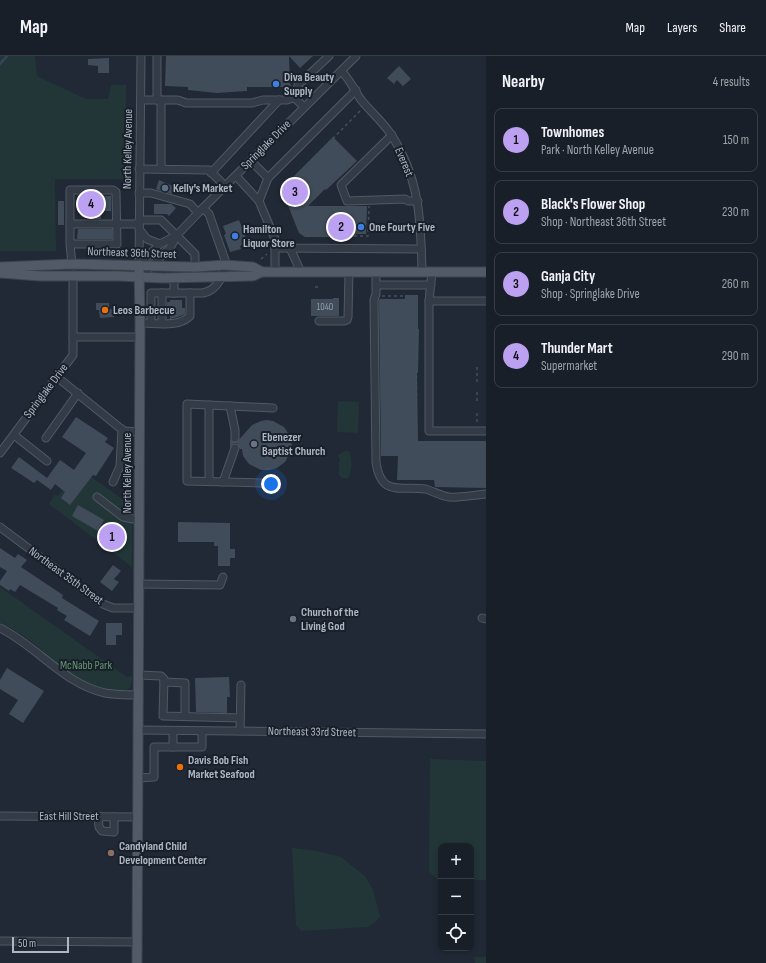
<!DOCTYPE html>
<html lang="en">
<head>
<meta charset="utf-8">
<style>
	body { margin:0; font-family:"Sofia Sans Condensed",sans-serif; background:#212730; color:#f1f3f6 }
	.controls { position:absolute; right:12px; bottom:12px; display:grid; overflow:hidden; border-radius:8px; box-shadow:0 2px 6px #0003 }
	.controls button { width:36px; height:36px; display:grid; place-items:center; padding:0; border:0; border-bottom:1px solid #363d45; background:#181f28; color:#f1f3f6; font:20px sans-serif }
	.scale { position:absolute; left:12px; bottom:10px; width:57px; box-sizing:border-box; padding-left:4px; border:2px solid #adb6c3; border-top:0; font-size:11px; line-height:14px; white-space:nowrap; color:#adb6c3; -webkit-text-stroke:3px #19202a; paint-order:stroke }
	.you { position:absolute; left:271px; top:428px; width:14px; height:14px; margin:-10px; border:3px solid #fff; border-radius:50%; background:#1a73e8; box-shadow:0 0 0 6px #1a73e833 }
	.badge { display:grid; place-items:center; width:26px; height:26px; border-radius:50%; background:#bca0f2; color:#111; font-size:13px; font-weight:700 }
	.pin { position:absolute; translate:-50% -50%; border:2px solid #fff; box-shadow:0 1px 4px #0006 }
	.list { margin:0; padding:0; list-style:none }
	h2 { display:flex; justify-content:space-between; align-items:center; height:52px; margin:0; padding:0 16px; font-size:17px }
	h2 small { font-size:13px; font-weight:400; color:#9fa2a8 }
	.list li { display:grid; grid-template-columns:26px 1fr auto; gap:12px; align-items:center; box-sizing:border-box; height:64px; margin:0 8px 8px; padding:0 8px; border:1px solid #363d45; border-radius:8px }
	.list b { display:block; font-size:15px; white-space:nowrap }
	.list p { margin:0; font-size:13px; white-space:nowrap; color:#9fa2a8 }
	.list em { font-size:13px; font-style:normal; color:#9fa2a8 }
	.icon { flex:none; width:22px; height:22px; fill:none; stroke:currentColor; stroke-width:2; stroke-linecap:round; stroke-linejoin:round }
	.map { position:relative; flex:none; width:486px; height:907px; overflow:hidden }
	header { display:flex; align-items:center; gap:24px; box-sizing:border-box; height:56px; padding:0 20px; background:#181f28; border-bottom:1px solid #363d45 }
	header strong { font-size:19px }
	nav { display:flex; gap:22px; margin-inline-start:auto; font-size:14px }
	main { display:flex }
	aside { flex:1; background:#181f28 }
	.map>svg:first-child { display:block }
	.green { fill:#223637 }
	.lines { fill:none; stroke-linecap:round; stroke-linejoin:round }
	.stream { stroke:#33455d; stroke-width:2.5 }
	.building { fill:#414c5a }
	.minor-casing { stroke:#505964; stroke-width:9 }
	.major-casing { stroke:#3c444f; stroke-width:11 }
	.path { stroke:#3f5254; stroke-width:1.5; stroke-dasharray:3 3; stroke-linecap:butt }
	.minor { stroke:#333b46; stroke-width:7 }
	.major { stroke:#515a66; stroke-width:9 }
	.shop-dot { fill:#3f7fe0; stroke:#19202a; stroke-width:1.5 }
	.service-dot { fill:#5c6f8a; stroke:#19202a; stroke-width:1.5 }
	.food-dot { fill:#e8710a; stroke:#19202a; stroke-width:1.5 }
	.worship-dot { fill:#6b7280; stroke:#19202a; stroke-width:1.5 }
	.education-dot { fill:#8d6e63; stroke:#19202a; stroke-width:1.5 }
	.labels { text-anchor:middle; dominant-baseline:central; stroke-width:4; stroke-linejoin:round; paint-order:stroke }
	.number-label { font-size:10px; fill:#929ca9 }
	.poi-label { font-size:12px; font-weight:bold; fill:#adb6c3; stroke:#19202a; text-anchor:start }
	.street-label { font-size:12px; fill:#adb6c3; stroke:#19202a }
	.park-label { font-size:12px; fill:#65936f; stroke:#19202a }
</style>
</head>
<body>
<header>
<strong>Map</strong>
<nav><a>Map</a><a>Layers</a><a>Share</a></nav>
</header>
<main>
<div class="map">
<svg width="486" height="907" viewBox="0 0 486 907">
	<rect width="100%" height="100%" fill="#202935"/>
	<g class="green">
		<polygon points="0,0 35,0 37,20 86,43 108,43 111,29 126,29 126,123 55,123 56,195 0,195"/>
		<polygon points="338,345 359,346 358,377 337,376"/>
		<path d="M345,395h4c3,7 4,20 -1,27h-6l-3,-3v-7l-1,-5 2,-2 -2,-6z"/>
		<polygon points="79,412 132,450 132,511 49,448 55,438 58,440"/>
		<path d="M0,531l127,90 5,-1c0,4 0,8 -2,11 -6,9 -36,0 -44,-4 -30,-17 -54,-47 -86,-60z"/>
		<polygon points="430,703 486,705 486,824 471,824 471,790 441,790 441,824 438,824 429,815"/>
		<polygon points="292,792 317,795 341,801 365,820 373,834 380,860 375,866 368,871 301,875 296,869"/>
		<rect x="475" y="901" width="11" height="6"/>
	</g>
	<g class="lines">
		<polyline class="stream" points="0,8 7,0"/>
	</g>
	<g class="building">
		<polygon points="166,0 313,0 300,12 289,0 290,31 247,31 247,35 217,37 188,34 188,31 165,30"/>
		<polygon points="109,2 109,17 98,17 98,10 88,9 88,3"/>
		<polygon points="399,10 411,23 403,30 397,24 394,28 387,22"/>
		<polygon points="333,81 357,105 326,134 325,133 308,150 367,150 366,178 356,178 356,181 305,181 299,177 283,137 285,129"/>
		<polygon points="159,124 175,131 172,138 156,133"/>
		<polygon points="82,140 111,140 111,155 101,155 101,163 92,163 92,155 82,155"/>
		<rect x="58" y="145" width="6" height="24"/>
		<polygon points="154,148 171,148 176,152 169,160 167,158 154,158"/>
		<polygon points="239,164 248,187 240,190 241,193 230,196 224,179 226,178 223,170"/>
		<polygon points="78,173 112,173 112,183 77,183"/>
		<polygon points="405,239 418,239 418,273 419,273 418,317 417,317 418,385 486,385 486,432 435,431 434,424 397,424 398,400 381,400 379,244 380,243 405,243"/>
		<polygon points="333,242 339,242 339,260 311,260 311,243 333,243"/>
		<polygon points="170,244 182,244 182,252 185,252 185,258 178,261 170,263 170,256 167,256 167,246 170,246"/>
		<polygon points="96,247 109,247 109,253 115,253 114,261 100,262 99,254 96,254"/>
		<polygon points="76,361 108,382 105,386 114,392 96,420 93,419 70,449 61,442 65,436 55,428 51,434 37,424 34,427 11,412 19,401 47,422 60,404 74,414 86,397 62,381"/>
		<polygon points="267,364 273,365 284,371 290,380 292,390 290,397 285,406 277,412 269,414 261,414 249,408 243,400 242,393 240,393 237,387 232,388 230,392 230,383 233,386 237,386 252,369 261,365"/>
		<polygon points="78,449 104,464 98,475 72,460"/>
		<polygon points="178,466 230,467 230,493 235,493 235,502 230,502 230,510 218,510 218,490 214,490 214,486 178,486"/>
		<polygon points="0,492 15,502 18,498 27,504 21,511 63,539 62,542 99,565 90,580 64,564 67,560 57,554 58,552 20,529 15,536 10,533 9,535 0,529 0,525 7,515 0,511"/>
		<polygon points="113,509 121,515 114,523 119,526 112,535 100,526"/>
		<polygon points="106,567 122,567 122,579 116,579 116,589 106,589"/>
		<polygon points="7,612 44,635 23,667 9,658 18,644 0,633 0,624"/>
		<polygon points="229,621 230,641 227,641 227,657 196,656 195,622"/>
	</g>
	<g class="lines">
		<defs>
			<g id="minor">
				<polyline points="157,0 157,44"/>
				<path d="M341,15c10,9 13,20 21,30 9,11 20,20 28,32 30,44 31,89 32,139"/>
				<polyline points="356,34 268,122 259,145 275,183 275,192 421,193"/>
				<polyline points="294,41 297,35 298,29 329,0"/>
				<polyline points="141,44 178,44 186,47 252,47 263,44 287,44 294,41 304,51"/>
				<polyline points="392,79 341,129 347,145 405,143 408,145 418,145"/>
				<polyline points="251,105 268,122"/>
				<polyline points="139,113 209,114 225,130"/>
				<polyline points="161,113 161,44"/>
				<polyline points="211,117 279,44"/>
				<polyline points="236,120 259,145"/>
				<polyline points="139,137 151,137 190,148 198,157"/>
				<polyline points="139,164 161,164 195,198 195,211"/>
				<polyline points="70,168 139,168"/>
				<polyline points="139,173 147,183 160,188"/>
				<polyline points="70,188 117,188 116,136 113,134 70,134 70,188 72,208"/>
				<polyline points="290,192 301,216"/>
				<polyline points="139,209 141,0"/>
				<polyline points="139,209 160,188 176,180"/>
				<polyline points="275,216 275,192"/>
				<path d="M376,216v22l-2,6 2,162c5,36 25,23 49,27 8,2 16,7 24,8 12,1 25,-2 37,-3"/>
				<polyline points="432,216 429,245 429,375 486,375"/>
				<polyline points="139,222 170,192 177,179 198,157 356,0"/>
				<polyline points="174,222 174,237"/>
				<polyline points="376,229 431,229"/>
				<polyline points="162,237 162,267"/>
				<path d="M190,237c4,0 9,0 13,0 15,-3 22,-19 22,-33l-16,-46 -6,-6"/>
				<polyline points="429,245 486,245"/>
				<polyline points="319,265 344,265 347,264 348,261 349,216"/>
				<path d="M140,267c16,0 38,5 50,-7v-23h-39v30"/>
				<polyline points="73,281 140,281"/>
				<polyline points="57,321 120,372 124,375 139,376"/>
				<polyline points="209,349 209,425"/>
				<polyline points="230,350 235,374 235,382"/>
				<polyline points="14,379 47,405"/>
				<polyline points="46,382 78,337"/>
				<polyline points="0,397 73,299 73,219"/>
				<polyline points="113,426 120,410 122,373"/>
				<polyline points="223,426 235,392"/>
				<polyline points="261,427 187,425 187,348 273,352"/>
				<polyline points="97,441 123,461 139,464"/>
				<polyline points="0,471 103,548 113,552 139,552"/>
				<polyline points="139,528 220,529 223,521"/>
				<polyline points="482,562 486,563"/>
				<path d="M0,572c37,18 64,56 105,65 11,2 23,2 34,2"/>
				<polyline points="139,619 161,620 164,623 163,660 240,662"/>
				<polyline points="164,626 185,627 185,660"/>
				<polyline points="139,674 486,678"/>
				<polyline points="240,675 241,629"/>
				<polyline points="173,691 173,675"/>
				<polyline points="138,722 154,721 154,691 202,691 202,675"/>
				<polyline points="0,760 138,761"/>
				<polyline points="98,760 99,771 102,775 114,776 114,761"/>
				<polyline points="0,885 137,886"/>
			</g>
			<g id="major">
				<polyline points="0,211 72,208 195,211 225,209 253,211 262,216"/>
				<polyline points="0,217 40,220 118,220 163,222 253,220 262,216 486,216"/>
				<polyline points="137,907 140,267 139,209"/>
			</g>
		</defs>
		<use href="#minor" class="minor-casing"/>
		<use href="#major" class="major-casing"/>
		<g class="path">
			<polyline points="168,0 167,29 292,29"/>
			<polyline points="360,55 286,130 284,137 300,176 306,180 368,180 369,150"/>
			<polyline points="261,203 267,198"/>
			<polyline points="315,231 318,231"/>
			<polyline points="382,240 417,240 416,387 486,387"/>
			<polyline points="477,311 477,327"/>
			<polyline points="477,336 477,348"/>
			<polyline points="477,357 477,367"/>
		</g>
		<use href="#minor" class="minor"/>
		<use href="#major" class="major"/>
	</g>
	<g class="shop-dot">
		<circle cx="276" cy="28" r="4"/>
		<circle cx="361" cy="171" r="4"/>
		<circle cx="235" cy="180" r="4"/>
	</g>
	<circle class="service-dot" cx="165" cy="132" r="4"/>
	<g class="food-dot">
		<circle cx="105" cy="254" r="4"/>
		<circle cx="180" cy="711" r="4"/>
	</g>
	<g class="worship-dot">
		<circle cx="254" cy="388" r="4"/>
		<circle cx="293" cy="563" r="4"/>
	</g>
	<circle class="education-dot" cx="111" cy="797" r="4"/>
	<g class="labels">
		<g class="number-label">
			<text x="325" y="251">1040</text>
		</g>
		<g class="poi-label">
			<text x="284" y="21">Diva Beauty<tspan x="284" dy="14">Supply</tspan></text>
			<text x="173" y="132">Kelly's Market</text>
			<text x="369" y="171">One Fourty Five</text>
			<text x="243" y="173">Hamilton<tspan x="243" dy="14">Liquor Store</tspan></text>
			<text x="113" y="254">Leos Barbecue</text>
			<text x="262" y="381">Ebenezer<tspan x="262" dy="14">Baptist Church</tspan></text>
			<text x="301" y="556">Church of the<tspan x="301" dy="14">Living God</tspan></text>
			<text x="188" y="704">Davis Bob Fish<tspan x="188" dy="14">Market Seafood</tspan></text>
			<text x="119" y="790">Candyland Child<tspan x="119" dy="14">Development Center</tspan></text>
		</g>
		<g class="street-label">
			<text transform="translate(266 89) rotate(-45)">Springlake Drive</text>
			<text transform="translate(128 93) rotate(-89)">North Kelley Avenue</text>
			<text transform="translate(404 106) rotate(67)">Everest</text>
			<text transform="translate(132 197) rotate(2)">Northeast 36th Street</text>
			<text transform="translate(46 335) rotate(-53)">Springlake Drive</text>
			<text transform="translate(127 417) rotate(-90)">North Kelley Avenue</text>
			<text transform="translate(66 520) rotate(36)">Northeast 35th Street</text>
			<text transform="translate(312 676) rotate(1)">Northeast 33rd Street</text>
			<text x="69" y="760">East Hill Street</text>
		</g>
		<g class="park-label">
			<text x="86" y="609">McNabb Park</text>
		</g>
	</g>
</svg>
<div class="controls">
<button>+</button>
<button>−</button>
<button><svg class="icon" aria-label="locate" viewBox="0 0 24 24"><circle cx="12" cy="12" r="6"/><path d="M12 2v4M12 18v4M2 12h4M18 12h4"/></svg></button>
</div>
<div class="scale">50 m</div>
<div class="you"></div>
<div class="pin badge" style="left:112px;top:481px">1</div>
<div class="pin badge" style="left:341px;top:171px">2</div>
<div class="pin badge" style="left:295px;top:136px">3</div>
<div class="pin badge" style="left:91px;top:148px">4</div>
</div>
<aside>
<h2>Nearby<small>4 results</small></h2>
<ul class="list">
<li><span class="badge">1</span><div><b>Townhomes</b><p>Park · North Kelley Avenue</p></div><em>150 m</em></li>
<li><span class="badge">2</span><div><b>Black's Flower Shop</b><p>Shop · Northeast 36th Street</p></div><em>230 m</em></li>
<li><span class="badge">3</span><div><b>Ganja City</b><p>Shop · Springlake Drive</p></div><em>260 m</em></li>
<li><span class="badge">4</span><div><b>Thunder Mart</b><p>Supermarket</p></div><em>290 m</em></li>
</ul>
</aside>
</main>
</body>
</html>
